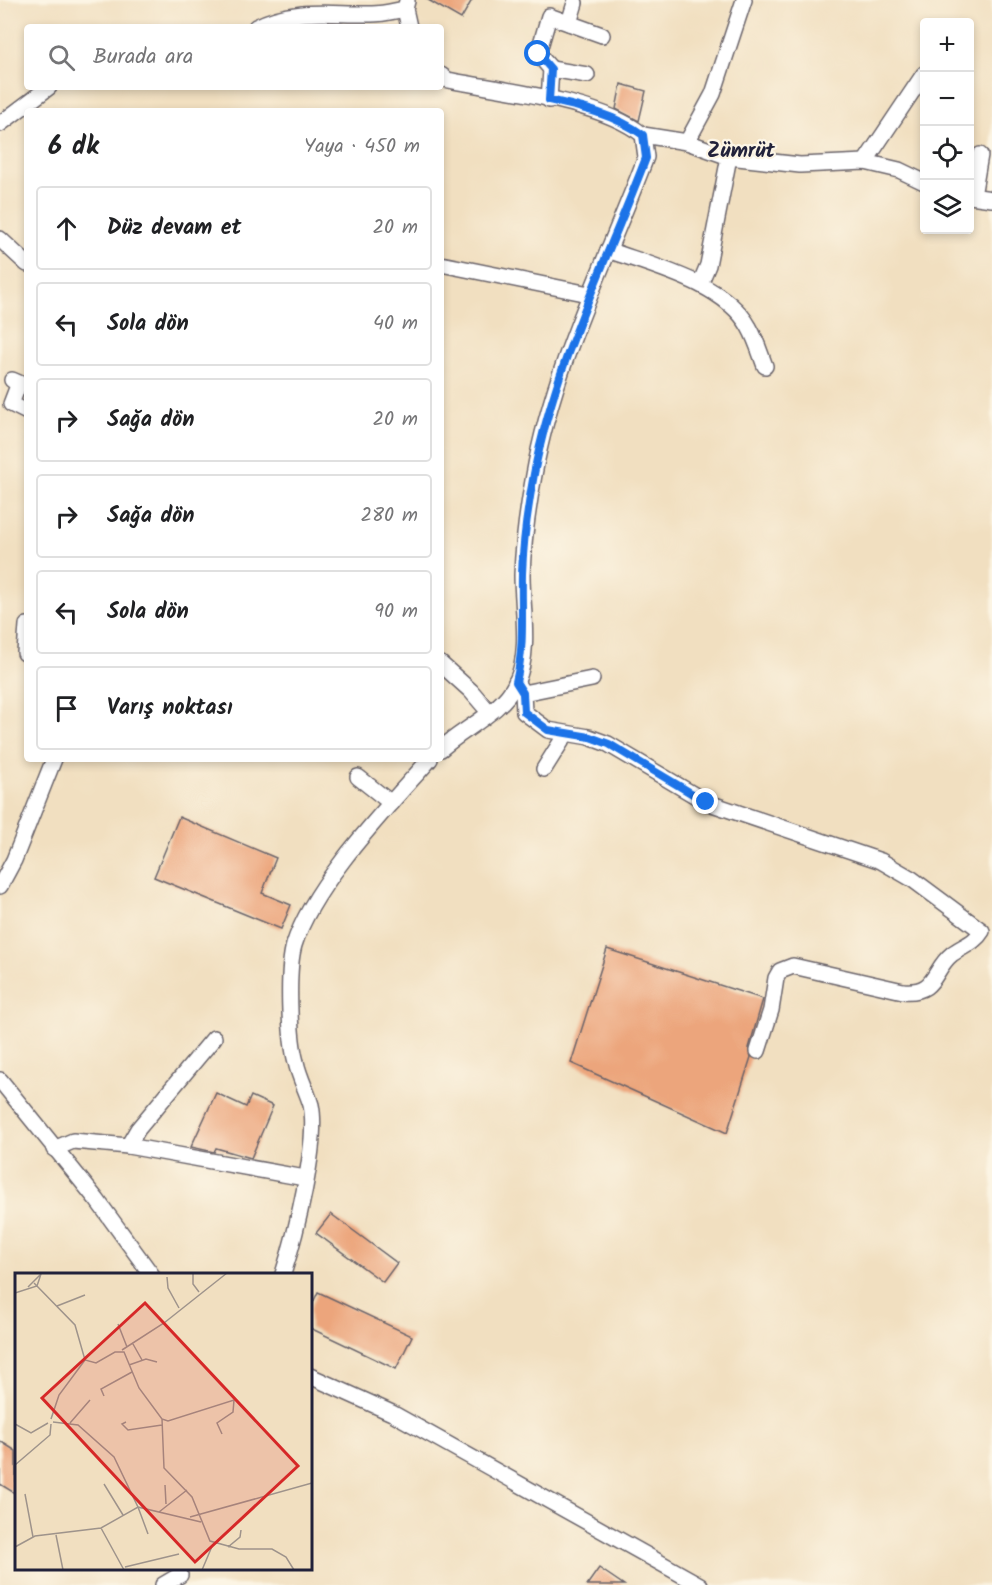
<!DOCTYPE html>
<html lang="tr">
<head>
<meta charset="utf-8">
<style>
	body { margin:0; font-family:Kalam,sans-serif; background:#f2f2f2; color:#202124 }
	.controls { position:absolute; right:18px; top:18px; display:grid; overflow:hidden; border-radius:6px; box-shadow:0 3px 9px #0003 }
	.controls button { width:54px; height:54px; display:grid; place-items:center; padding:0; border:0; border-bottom:2px solid #e0e0e0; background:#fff; color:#202124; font:30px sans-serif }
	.stop { position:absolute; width:18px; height:18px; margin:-14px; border:4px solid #1a73e8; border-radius:50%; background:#fff }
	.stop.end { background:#1a73e8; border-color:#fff; box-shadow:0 2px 6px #0008 }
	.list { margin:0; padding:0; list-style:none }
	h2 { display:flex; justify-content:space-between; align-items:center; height:78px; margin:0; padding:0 24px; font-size:26px }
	h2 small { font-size:20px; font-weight:400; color:#757577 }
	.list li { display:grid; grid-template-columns:39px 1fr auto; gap:18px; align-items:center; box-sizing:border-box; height:84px; margin:0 12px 12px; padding:0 12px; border:2px solid #e0e0e0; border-radius:6px }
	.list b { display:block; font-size:22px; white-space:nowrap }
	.list em { font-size:20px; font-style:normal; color:#757577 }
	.icon { flex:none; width:33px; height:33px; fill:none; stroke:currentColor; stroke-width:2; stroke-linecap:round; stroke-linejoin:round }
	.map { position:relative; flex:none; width:992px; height:1585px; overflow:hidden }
	.search { position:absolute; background:#fff; box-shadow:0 3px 9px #0003; left:24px; top:24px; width:420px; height:66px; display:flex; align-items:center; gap:15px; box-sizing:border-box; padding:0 21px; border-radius:6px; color:#757577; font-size:22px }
	.panel { position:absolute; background:#fff; box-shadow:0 3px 9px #0003; left:24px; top:108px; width:420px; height:654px; border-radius:6px }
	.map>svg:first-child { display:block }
	.building { fill:#eca57c }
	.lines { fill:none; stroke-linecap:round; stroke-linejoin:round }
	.minor-casing { stroke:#6a646a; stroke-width:18 }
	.minor { stroke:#fff; stroke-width:15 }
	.route { stroke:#1a73e8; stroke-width:8 }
	.labels { text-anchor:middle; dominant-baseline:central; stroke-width:4.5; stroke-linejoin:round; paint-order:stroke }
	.district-label { font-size:21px; font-weight:bold; fill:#22223b; stroke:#fcf5e5 }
	.inset-road { fill:none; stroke:#9e938b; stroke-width:1.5 }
	.view { fill:#d62828; fill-opacity:0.15; stroke:#d62828; stroke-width:3 }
	.inset-edge { fill:none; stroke:#22223b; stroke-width:3 }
</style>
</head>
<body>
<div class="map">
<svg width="992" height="1585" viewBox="0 0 992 1585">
	<rect width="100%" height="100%" fill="#fcf5e5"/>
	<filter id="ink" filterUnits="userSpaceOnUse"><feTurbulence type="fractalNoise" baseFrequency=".0167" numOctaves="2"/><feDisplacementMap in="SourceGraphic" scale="12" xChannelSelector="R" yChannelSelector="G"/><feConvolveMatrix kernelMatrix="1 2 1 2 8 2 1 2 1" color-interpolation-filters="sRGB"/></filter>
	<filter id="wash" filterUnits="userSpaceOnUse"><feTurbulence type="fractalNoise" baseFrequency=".008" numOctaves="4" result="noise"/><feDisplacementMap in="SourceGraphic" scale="24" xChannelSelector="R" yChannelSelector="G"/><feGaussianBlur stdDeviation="1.35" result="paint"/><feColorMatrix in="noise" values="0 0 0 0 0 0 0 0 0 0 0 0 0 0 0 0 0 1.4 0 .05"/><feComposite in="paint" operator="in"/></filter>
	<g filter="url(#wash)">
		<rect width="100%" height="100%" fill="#f1dfc0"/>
		<g id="blocks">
			<g class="building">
				<polygon points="428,0 472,0 461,19"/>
				<polygon points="621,84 646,91 639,121 616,109"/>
				<polygon points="179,817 276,858 262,893 291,905 281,929 154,877"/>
				<polygon points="607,949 763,999 749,1048 751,1057 727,1133 571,1063"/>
				<polygon points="216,1093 246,1107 251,1096 273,1106 251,1158 216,1148 214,1152 191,1147"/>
				<polygon points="331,1214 397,1263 383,1282 316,1233"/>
				<polygon points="318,1292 412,1336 396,1369 310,1328 310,1309"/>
				<polygon points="0,1441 16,1451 16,1494 0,1484"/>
				<polygon points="599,1568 624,1585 587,1585"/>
			</g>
		</g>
	</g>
	<g filter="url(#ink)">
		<use href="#blocks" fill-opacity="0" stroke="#6a646a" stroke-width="1.5"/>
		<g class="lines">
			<defs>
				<g id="minor">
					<polyline points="407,1 405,9 409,27"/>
					<polyline points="569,23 575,3"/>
					<path d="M256,27c38,-20 75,-12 116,-13 11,0 22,-3 33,-5"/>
					<polyline points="551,69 538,54 549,16 602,35"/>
					<path d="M441,75l7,5c56,11 151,20 195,55l3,22c-40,106 -92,206 -112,318 -6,32 -11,68 -12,100 0,33 9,77 -6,108 -14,29 -52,45 -75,66"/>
					<polyline points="549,100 551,69 587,75"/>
					<polyline points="0,124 49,87"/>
					<polyline points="643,135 687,142 729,157 800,165 865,162 899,170 924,182"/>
					<polyline points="687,142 713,94 744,0"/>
					<polyline points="865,162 924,74"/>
					<polyline points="970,196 992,199"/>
					<polyline points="973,196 980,155"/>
					<polyline points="0,239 27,264"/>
					<path d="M608,250c44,16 117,33 141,77 7,12 11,26 16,39"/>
					<polyline points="441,264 589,294"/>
					<polyline points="700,284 708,265 729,157"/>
					<polyline points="12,380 19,383 11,404 27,412"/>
					<polyline points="25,653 27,625"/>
					<polyline points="441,664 471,691 489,712"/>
					<path d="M516,682l7,11 1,19 24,18 41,7 19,7 98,58 175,59 31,18 70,52c-7,12 -19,15 -30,23 -20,16 -15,40 -49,37l-110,-25 -13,5 -4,7 -5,32 -13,41"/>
					<polyline points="523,693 592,679"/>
					<polyline points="544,769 566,734"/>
					<polyline points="358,777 391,803"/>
					<polyline points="0,886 14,860 54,759"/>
					<polyline points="0,1080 97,1200 151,1274"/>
					<polyline points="128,1146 138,1129 214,1038"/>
					<polyline points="54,1149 73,1141 128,1146 305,1178"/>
					<path d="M283,1274c12,-37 36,-132 28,-169 -4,-14 -12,-28 -15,-43 -7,-25 -9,-92 -2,-117 19,-61 93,-137 136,-186"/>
					<polyline points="310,1376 392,1413 700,1585"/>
					<polyline points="163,1585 180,1575"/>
				</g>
			</defs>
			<use href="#minor" class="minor-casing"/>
			<use href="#minor" class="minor"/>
		</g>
	</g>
	<g class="lines" filter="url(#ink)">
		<path class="route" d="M538,54l13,15 -2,31c32,7 67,15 94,35l3,23c-40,105 -91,205 -112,316 -6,32 -11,68 -12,100 -1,37 3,72 -6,108l7,11 1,19 24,18 42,7 19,7 97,58"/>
	</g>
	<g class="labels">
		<g class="district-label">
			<text x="741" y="151">Zümrüt</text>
		</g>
	</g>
	<g transform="translate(15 1273)">
		<rect width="297" height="297" fill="#f1dfc0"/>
		<path class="inset-road" d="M178,0v11l6,8M152,4l1,11 11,20M19,10l41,42 10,35 11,3 19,-11h9l15,36 23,31 2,49 28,29 18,44 29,8h33l14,8 8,13M0,20l22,-7 4,-12 -13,13M42,33l28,-11M103,51l9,23M118,71l9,16M107,77l42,-27 63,-50M114,92l17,-6 11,3M89,123l-3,-7 31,-17M36,146l8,-24 26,-35M147,146l6,2 66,-21 -1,12 -16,11 5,11M38,149l25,3 36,32 24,50 63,15M111,149l-4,2 6,6 34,-5M55,150l20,-23M0,151l16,9 17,-10M0,192l35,-30 1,-11M89,211l19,31M150,212l1,19M10,221l8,43M144,239l28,-22M175,244l122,-34M86,255l23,42M41,262l7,35M0,274l20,-11 66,-8 37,-21 10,27M213,274l12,-10 1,-7M110,294l54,-13M187,297l11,-26"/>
		<path class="view" d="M130,30l153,163 -103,96 -153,-164z"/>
		<rect width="297" height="297" class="inset-edge"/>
	</g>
</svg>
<div class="controls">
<button>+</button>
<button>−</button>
<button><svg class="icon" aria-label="locate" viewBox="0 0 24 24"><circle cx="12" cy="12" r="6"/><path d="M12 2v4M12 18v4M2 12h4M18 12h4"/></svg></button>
<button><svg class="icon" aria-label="layers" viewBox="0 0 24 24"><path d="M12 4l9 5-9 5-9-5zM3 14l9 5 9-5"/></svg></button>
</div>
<div class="stop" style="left:538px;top:54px"></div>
<div class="stop end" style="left:706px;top:802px"></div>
<div class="search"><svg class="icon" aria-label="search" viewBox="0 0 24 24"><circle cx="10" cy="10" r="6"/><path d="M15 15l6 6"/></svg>Burada ara</div>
<section class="panel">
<h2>6 dk<small>Yaya · 450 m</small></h2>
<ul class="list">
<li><svg class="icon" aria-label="ahead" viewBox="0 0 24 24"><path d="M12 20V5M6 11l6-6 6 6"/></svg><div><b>Düz devam et</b></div><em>20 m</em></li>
<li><svg class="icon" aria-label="left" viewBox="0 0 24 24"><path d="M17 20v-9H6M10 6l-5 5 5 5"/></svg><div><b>Sola dön</b></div><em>40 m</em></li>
<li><svg class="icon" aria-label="right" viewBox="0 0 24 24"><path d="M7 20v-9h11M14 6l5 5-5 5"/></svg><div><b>Sağa dön</b></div><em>20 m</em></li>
<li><svg class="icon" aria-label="right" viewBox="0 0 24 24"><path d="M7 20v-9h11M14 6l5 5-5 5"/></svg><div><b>Sağa dön</b></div><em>280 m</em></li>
<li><svg class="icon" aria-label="left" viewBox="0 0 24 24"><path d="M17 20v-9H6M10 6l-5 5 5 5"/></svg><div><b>Sola dön</b></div><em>90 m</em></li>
<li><svg class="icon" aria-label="arrive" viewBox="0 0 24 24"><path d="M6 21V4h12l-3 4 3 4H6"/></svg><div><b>Varış noktası</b></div></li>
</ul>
</section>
</div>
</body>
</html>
